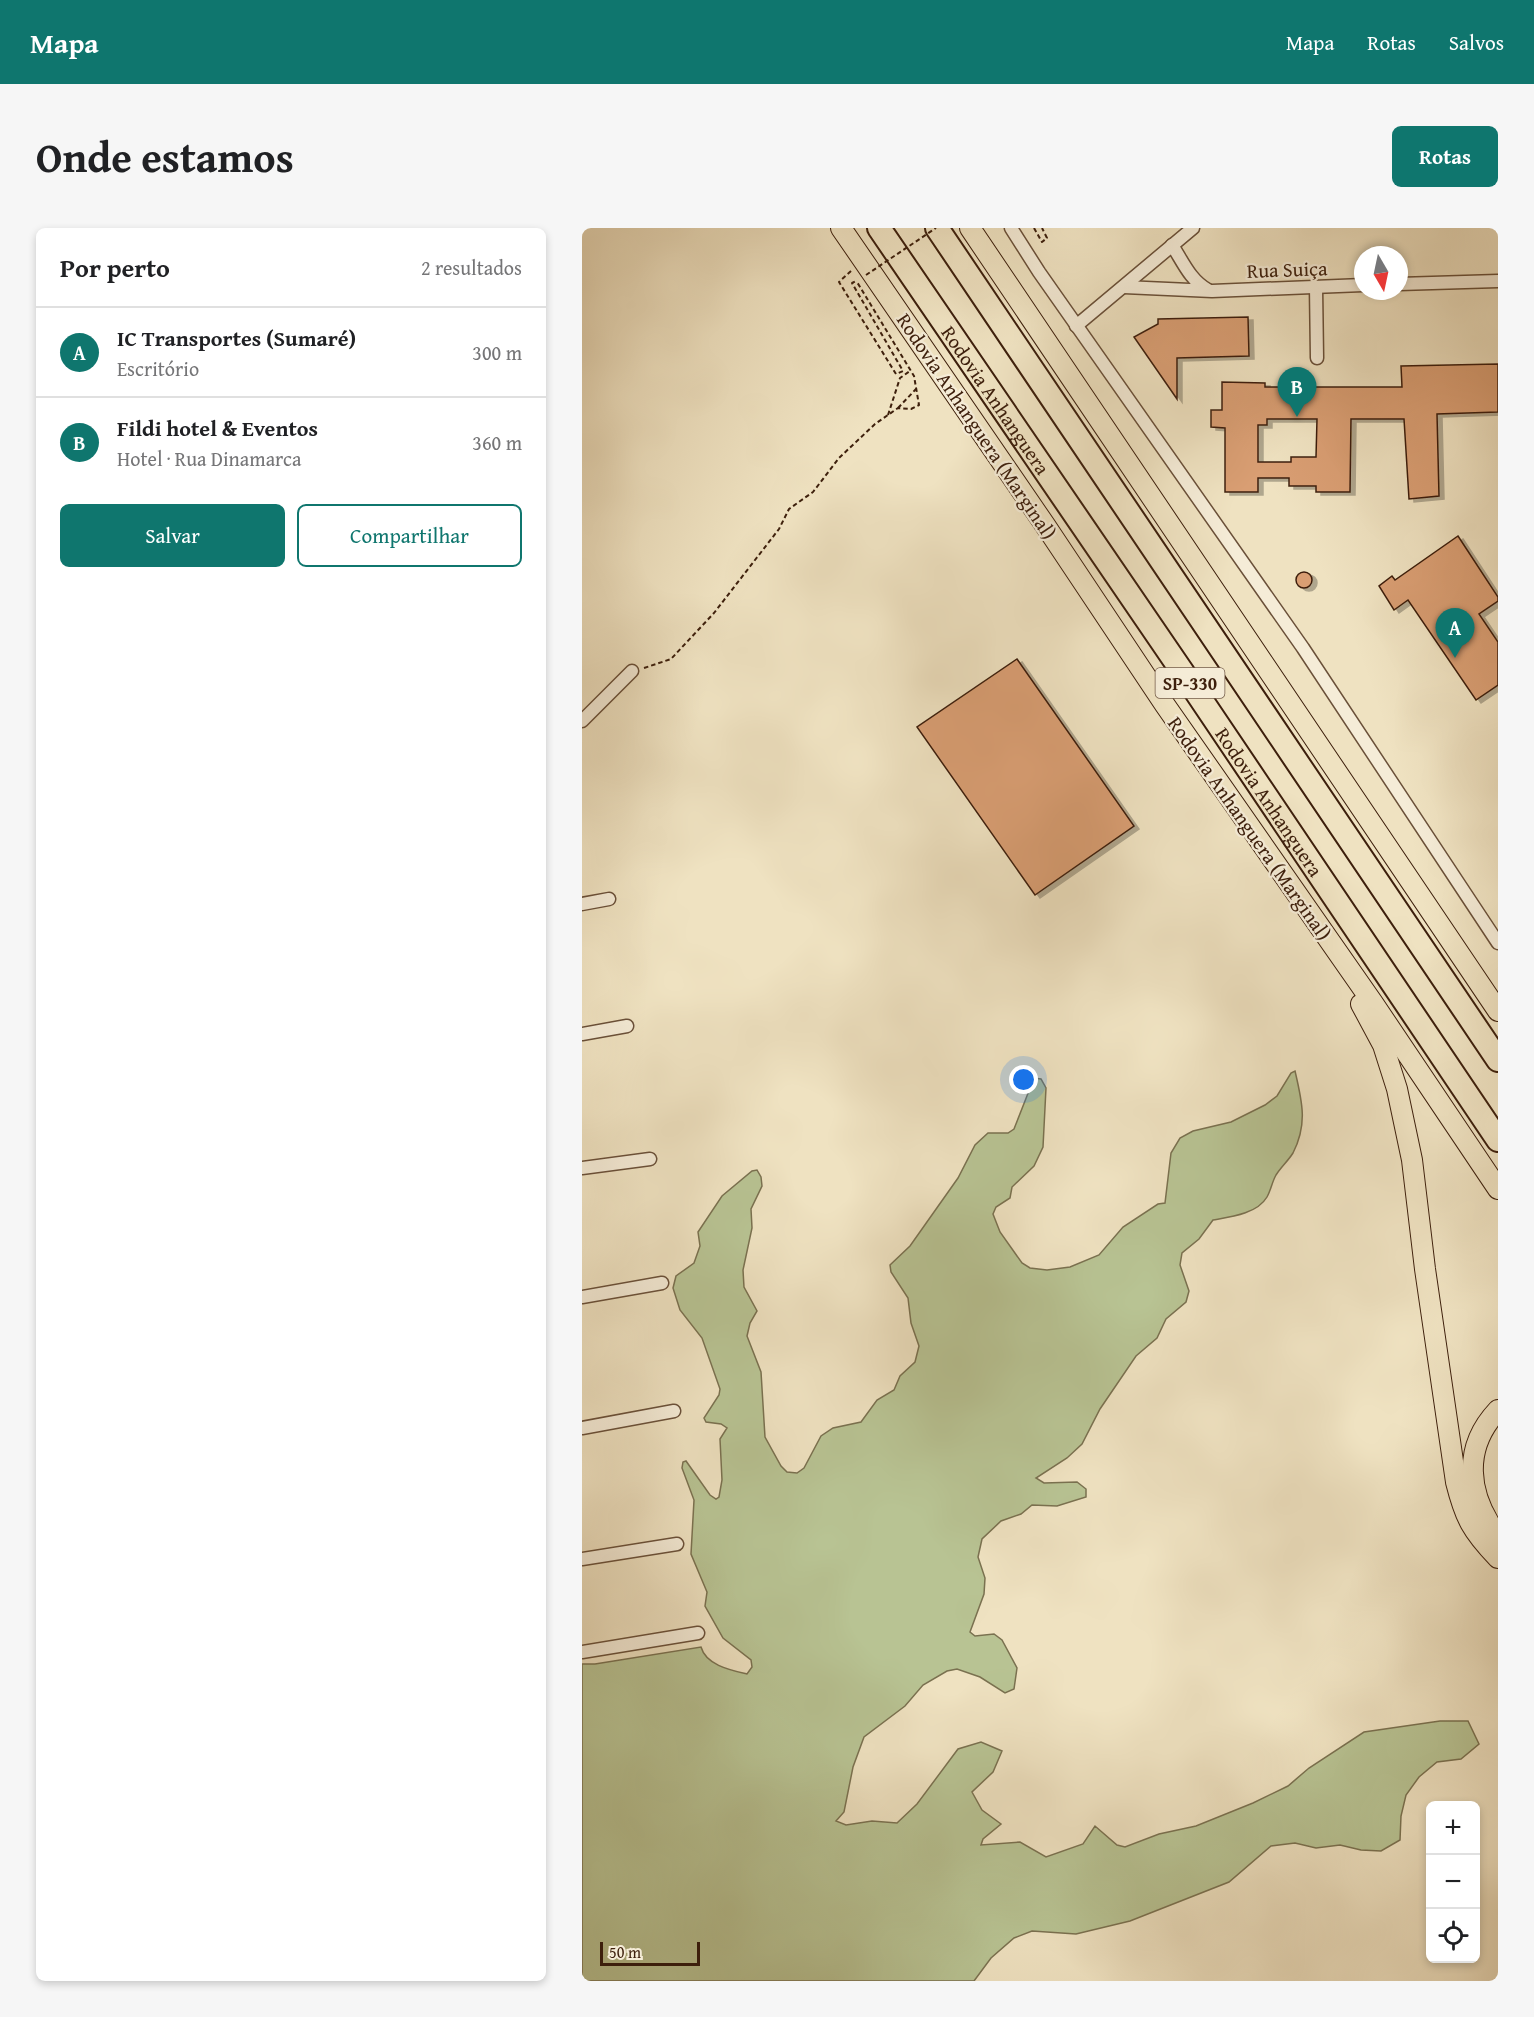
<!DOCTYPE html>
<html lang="pt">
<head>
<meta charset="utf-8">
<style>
	body { margin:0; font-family:"Gentium Book Plus",serif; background:#f6f6f6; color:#202124 }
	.controls { position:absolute; right:18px; bottom:18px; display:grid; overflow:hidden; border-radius:9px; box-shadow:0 3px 9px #0003 }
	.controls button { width:54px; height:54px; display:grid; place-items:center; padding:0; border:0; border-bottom:2px solid #e0e0e0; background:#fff; color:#202124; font:30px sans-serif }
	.compass { position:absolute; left:772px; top:18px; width:54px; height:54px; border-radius:50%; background:#fff; box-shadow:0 3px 9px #0003; rotate:171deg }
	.scale { position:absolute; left:18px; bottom:15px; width:100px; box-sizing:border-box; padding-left:6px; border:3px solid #3d1f0c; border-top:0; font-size:16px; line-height:21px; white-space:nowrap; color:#3d1f0c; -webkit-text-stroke:4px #f5ecd7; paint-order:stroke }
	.you { position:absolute; left:442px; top:852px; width:21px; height:21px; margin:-15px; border:4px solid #fff; border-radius:50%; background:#1a73e8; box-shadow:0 0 0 9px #1a73e833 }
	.badge { display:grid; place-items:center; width:39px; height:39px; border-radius:50%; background:#0f766e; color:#fff; font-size:20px; font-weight:700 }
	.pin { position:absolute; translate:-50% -50px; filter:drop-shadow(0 2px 3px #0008) }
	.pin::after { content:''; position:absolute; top:32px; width:21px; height:18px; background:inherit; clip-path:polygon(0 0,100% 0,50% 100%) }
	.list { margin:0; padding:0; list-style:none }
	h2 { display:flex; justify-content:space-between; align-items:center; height:78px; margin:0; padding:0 24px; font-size:26px }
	h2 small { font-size:20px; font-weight:400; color:#757577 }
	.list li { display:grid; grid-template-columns:39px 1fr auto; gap:18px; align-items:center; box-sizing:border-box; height:90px; padding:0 24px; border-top:2px solid #e0e0e0 }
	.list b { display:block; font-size:22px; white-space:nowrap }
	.list p { margin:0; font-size:20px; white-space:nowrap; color:#757577 }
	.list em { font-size:20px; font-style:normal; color:#757577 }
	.actions { display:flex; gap:12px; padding:18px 24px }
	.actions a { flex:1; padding:14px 0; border:2px solid #0f766e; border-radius:9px; text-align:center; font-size:21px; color:#0f766e }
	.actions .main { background:#0f766e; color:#fff }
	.icon { flex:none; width:33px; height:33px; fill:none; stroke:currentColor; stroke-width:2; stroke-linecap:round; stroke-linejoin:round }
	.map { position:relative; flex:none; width:916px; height:1753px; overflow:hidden; border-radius:9px }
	header { display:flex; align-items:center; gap:36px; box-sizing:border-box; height:84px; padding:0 30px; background:#0f766e; color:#fff }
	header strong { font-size:28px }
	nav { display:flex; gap:33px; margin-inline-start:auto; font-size:21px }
	.intro { display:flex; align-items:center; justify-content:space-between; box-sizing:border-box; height:144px; padding:0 36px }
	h1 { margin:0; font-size:42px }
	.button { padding:15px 27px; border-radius:9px; background:#0f766e; color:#fff; font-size:21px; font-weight:700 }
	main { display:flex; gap:36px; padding:0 36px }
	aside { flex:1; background:#fff; border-radius:9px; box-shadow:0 3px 9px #0003 }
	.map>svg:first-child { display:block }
	.green { fill:#b8c393; stroke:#7a7150; stroke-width:1.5 }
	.building { fill:#d99e73; stroke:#3d1f0c; stroke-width:1.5; fill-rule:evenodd; filter:url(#shadow) }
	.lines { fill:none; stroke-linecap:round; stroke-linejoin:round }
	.minor-casing { stroke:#6a5039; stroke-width:15 }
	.trunk-casing { stroke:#3d1f0c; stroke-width:22 }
	.motorway-casing { stroke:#3d1f0c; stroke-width:26 }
	.path { stroke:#3d1f0c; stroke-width:2; stroke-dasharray:4.5 3; stroke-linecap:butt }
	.minor { stroke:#f5ecd7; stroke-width:12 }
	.trunk { stroke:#efe2c1; stroke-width:20 }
	.motorway { stroke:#efe2c1; stroke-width:22 }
	.path-bridge { stroke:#3d1f0c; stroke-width:2; stroke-dasharray:4.5 3; stroke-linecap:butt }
	.labels { text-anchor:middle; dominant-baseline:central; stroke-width:4.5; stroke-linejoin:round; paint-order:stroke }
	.shield { fill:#f5ecd7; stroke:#745c49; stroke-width:1.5 }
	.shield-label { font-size:18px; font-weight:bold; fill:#3d1f0c }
	.street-label { font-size:20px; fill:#3d1f0c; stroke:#f5ecd7 }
</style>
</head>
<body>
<header>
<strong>Mapa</strong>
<nav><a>Mapa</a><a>Rotas</a><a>Salvos</a></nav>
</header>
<div class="intro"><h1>Onde estamos</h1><a class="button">Rotas</a></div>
<main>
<aside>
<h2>Por perto<small>2 resultados</small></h2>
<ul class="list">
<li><span class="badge">A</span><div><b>IC Transportes (Sumaré)</b><p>Escritório</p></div><em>300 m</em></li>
<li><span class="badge">B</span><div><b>Fildi hotel &amp; Eventos</b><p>Hotel · Rua Dinamarca</p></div><em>360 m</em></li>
</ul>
<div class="actions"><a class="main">Salvar</a><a>Compartilhar</a></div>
</aside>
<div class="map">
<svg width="916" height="1753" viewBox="0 0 916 1753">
	<defs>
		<filter id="shadow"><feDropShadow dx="5" dy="3" stdDeviation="0" flood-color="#0004"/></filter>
	</defs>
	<rect width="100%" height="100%" fill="#efe2c1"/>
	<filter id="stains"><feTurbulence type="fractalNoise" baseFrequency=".00333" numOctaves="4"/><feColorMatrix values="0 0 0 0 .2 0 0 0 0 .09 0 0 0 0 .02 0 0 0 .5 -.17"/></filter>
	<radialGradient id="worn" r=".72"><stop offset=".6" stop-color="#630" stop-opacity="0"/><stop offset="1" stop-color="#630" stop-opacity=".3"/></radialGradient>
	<path class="green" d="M713,843c7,30 13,53 -2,82 -5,8 -12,14 -17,22 -4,7 -5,15 -9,22 -10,17 -37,20 -54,23l-14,19 -17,14 -2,12 9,26 -3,11 -20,17 -9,19 -21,18 -36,53 -18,35 -15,14 -31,20 8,5 33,-1 9,7v8l-29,9 -25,-1 -11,9 -20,7 -19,18 -4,18 7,21 -1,16 -14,38 5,4 19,-2 8,6 15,28 -3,21 -9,4 -25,-16 -23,-8 -10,2 -24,14 -18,21 -41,31 -11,30 -9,45 -8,9 10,4 26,-4 25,2 20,-19 41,-55 23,-7 21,9 -9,21 -21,20 10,18 19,14 -18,15 -2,6 39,-3 26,15 37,-13 12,-18 22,19 8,2 34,-13 37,-8 57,-23 35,-17 21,-18 55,-36 76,-11h28l11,23 -18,15 -24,3 -18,15 -13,18 -5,21 -1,24 -19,11 -20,-1 -21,-5 -24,3 -21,-5 -24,3 -42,36 -99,39 -54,13 -44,-3 -18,7 -23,20 -17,23h-392v-317h13l106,-17c5,18 29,23 46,27l5,-7 -1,-7 -28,-22 -18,-32 2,-14 -16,-38 3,-54 -12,-32 1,-6 3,-1 24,34 6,4 3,-2 3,-17 -2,-41 7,-11 -6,-4 -15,-2 -2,-4 15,-23 1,-6 -18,-51 -22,-28 -7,-22 3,-12 18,-13 6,-17 -2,-14 24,-36 30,-25 5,-1 4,7 1,9 -11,23 1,19 -9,42 1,17 13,24 -7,12 -3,13 14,36 4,65 16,29 6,6 10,1 7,-5 17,-32 12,-8 28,-6 16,-22 17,-10 6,-14 15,-14 4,-16 -8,-23 -3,-25 -17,-26 -1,-7 20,-19 48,-68 17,-33 13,-12h20l6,-4 20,-51 7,1 5,9 -3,59 -9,19 -22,21 -2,11 -14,9 -3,7 7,18 22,31 8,5 17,2 23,-3 29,-12 24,-28 35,-23 7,-1 6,-50 9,-15 13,-7 38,-9 34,-17 12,-9 14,-23z"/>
	<g class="building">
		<polygon points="666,89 667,128 595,130 595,171 552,109 576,96 576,91"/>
		<path d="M916,136v48l-61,2 2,82 -30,3 -5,-80h-53l-1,73h-34v-6h-27v-8h-31v14h-33v-64l-14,-1v-17h11v-28l43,1v4h137l-1,-21zM685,191h50l-1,38h-25v5h-33v-37h9z"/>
		<polygon points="876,308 916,369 916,373 897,386 916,414 916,457 894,472 826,372 812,382 797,358 810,348 813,352"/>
		<circle cx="722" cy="352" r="8"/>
		<polygon points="435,431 552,598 453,667 335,499"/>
	</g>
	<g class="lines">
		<defs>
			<g id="minor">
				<polyline points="429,0 457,44 721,420 916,715"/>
				<path d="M590,17c11,17 18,35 36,45"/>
				<polyline points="817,56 916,53"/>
				<polyline points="542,59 630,63 781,57"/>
				<polyline points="734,59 735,130"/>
				<polyline points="494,98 611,0"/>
				<polyline points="0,493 50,443"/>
				<polyline points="0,676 27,671"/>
				<polyline points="0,806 45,798"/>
				<polyline points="0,940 68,931"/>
				<polyline points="0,1069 80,1055"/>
				<polyline points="0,1200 92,1183"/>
				<polyline points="0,1331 95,1316"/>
				<polyline points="0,1424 116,1405"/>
			</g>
			<g id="trunk">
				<polyline points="259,0 463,297 583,477 791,775 916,961"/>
				<polyline points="388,0 916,783"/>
				<path d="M779,776l22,41 14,44 15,71 13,109 31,213c9,36 16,49 42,76"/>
				<path d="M916,1182c-36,38 -31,85 0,126"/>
			</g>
			<g id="motorway">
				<path id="s1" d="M297,0l311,455 308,457"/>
				<polyline points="355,0 916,832"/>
			</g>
		</defs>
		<use href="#minor" class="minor-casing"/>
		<use href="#trunk" class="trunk-casing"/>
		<use href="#motorway" class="motorway-casing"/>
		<g class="path">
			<polyline points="452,0 460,14 465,10 460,0"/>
			<polyline points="269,43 257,54 314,146 321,143 270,55 274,53"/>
			<polyline points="316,180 334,161"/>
			<polyline points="306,187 318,150 328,143"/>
			<polyline points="62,440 89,431 132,385 197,301 207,281 231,264 257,230 293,196 316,180 329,181 337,177 332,148 275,54"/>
		</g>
		<use href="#minor" class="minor"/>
		<use href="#trunk" class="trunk"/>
		<use href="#motorway" class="motorway"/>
		<polyline class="path-bridge" points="284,47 354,0"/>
	</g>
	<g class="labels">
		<rect class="shield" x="573.5" y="440" width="69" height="30" rx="4.5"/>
		<g class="shield-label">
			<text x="608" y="455">SP-330</text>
		</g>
		<g class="street-label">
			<text transform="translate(705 41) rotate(-2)">Rua Suiça</text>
			<text stroke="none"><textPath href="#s1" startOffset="208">Rodovia Anhanguera</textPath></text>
			<text transform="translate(395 198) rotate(56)">Rodovia Anhanguera (Marginal)</text>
			<text stroke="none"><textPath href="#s1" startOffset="694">Rodovia Anhanguera</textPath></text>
			<text transform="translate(668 600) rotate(55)">Rodovia Anhanguera (Marginal)</text>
		</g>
	</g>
	<rect width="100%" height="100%" filter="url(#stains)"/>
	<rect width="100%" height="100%" fill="url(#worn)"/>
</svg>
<div class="controls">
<button>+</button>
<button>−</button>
<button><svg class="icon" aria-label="locate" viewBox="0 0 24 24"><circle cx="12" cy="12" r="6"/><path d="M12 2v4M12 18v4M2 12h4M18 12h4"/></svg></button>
</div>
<svg class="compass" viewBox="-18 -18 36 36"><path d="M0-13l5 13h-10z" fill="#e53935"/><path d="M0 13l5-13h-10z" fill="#757577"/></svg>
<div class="scale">50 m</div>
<div class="you"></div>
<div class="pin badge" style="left:873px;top:430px">A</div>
<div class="pin badge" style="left:715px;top:189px">B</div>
</div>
</main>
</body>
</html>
